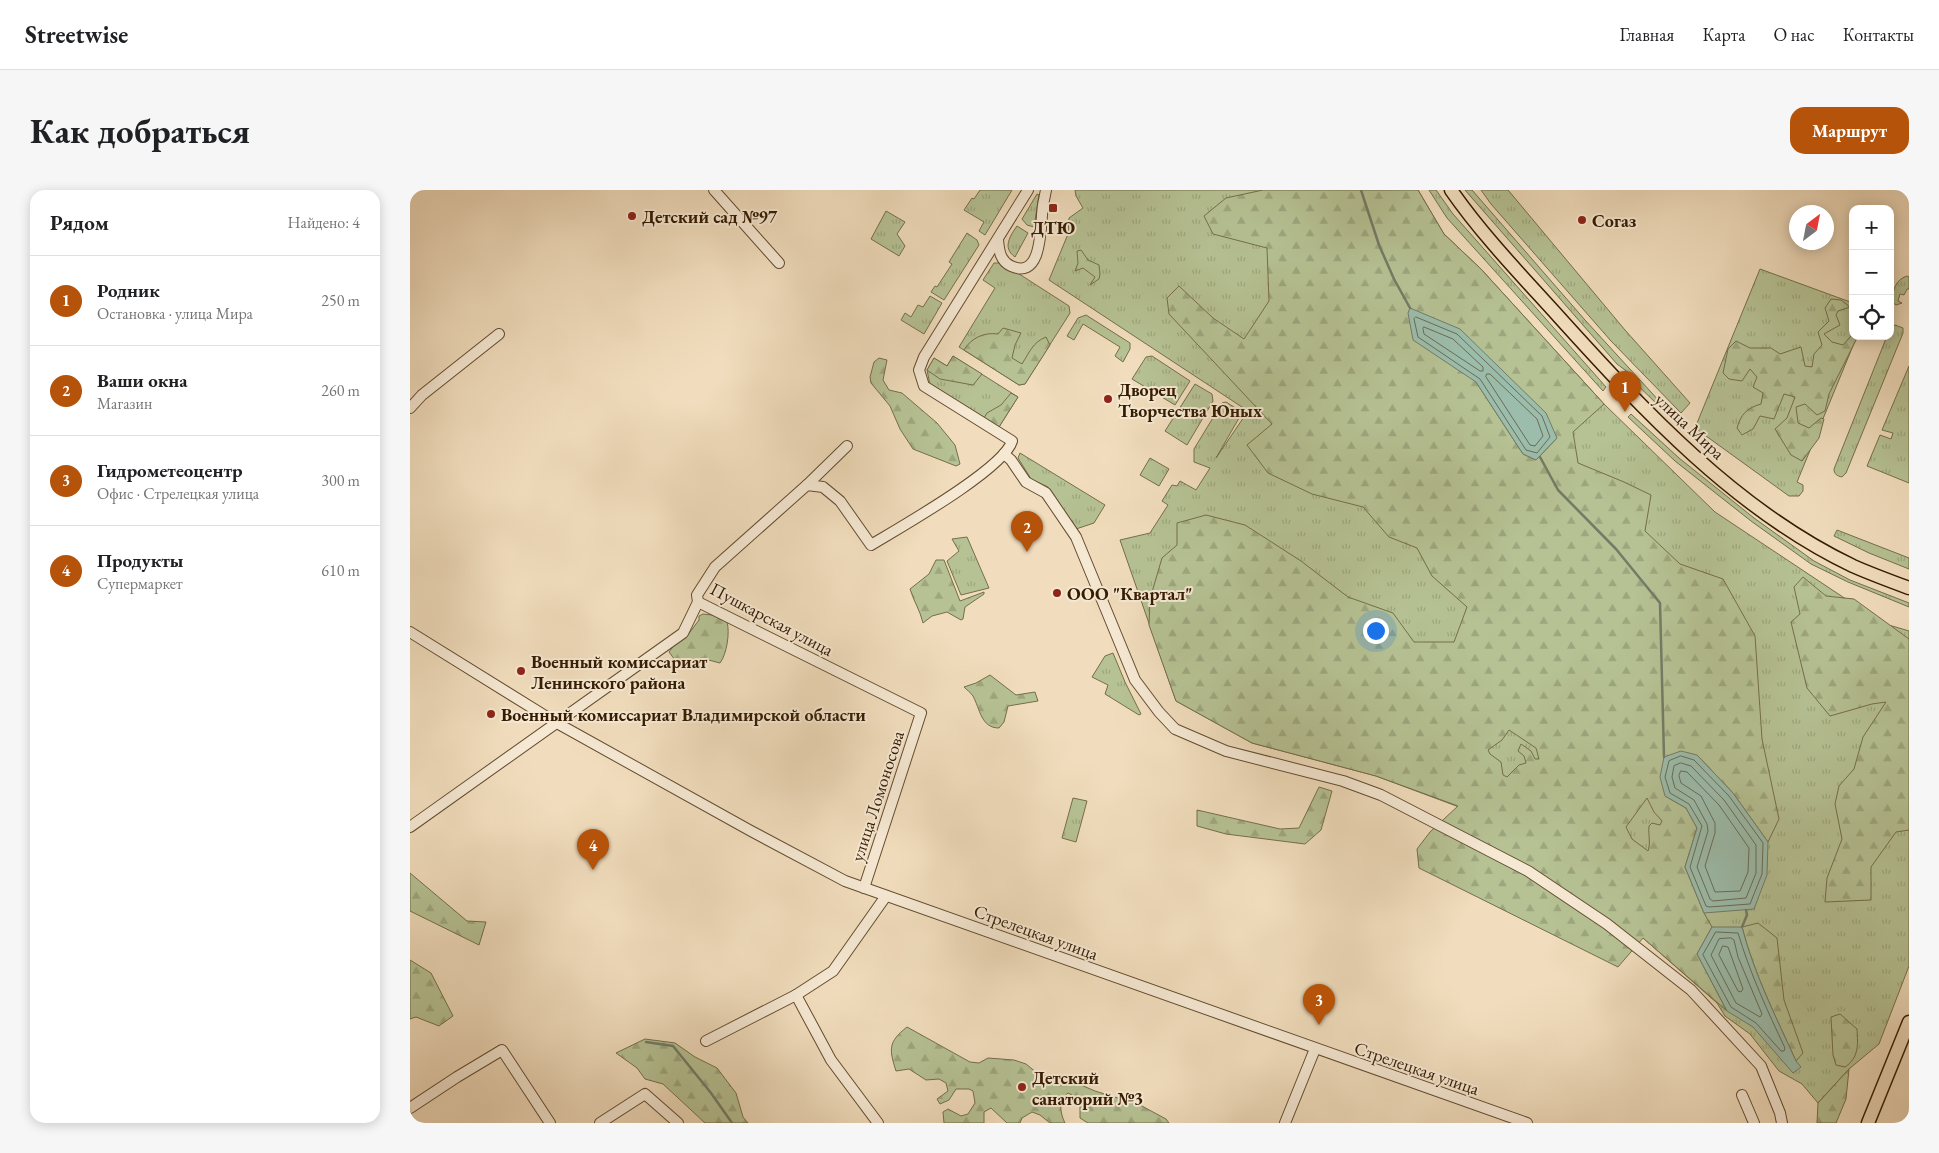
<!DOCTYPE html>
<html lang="ru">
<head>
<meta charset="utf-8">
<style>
	body { margin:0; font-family:"EB Garamond",serif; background:#f6f6f6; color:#202124 }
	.controls { position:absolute; right:15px; top:15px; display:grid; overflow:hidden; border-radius:10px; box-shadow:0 2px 12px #0003 }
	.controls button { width:45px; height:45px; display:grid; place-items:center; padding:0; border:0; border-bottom:1px solid #e0e0e0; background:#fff; color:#202124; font:25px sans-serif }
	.compass { position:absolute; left:1379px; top:15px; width:45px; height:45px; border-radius:50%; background:#fff; box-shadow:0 2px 12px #0003; rotate:32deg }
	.you { position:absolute; left:965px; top:440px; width:18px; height:18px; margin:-12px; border:4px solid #fff; border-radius:50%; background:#1a73e8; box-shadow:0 0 0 8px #1a73e833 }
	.badge { display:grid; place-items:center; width:32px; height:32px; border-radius:50%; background:#b45309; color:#fff; font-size:16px; font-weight:700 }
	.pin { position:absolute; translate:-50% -41px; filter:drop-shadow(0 1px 2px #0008) }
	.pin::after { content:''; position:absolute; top:26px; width:18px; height:15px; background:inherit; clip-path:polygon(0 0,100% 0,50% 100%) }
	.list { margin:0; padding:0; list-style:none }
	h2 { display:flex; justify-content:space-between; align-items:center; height:65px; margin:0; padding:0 20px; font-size:21px }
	h2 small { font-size:16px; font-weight:400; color:#757577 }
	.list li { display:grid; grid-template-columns:32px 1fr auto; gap:15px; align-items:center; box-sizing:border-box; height:90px; padding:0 20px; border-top:1px solid #e0e0e0 }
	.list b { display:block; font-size:19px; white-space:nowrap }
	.list p { margin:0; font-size:16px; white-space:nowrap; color:#757577 }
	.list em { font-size:16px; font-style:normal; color:#757577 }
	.icon { flex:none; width:28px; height:28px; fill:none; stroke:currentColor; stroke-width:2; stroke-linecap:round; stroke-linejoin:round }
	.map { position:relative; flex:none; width:1499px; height:933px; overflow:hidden; border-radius:15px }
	header { display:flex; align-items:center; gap:30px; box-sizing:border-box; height:70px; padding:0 25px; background:#fff; border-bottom:1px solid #e0e0e0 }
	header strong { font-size:24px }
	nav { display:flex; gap:28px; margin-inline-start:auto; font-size:18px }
	.intro { display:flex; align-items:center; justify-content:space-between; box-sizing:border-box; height:120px; padding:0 30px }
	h1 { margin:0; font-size:35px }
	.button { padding:12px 22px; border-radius:15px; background:#b45309; color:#fff; font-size:18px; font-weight:700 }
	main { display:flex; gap:30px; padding:0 30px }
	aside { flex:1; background:#fff; border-radius:15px; box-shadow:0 2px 12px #0003 }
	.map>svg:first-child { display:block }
	.grass { fill:url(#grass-tufts); stroke:#756e4a }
	.forest { fill:url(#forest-firs); stroke:#756e4a; fill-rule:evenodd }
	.water { fill:#9cbdac; stroke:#727c67 }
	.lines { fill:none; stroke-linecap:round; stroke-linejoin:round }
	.shore { stroke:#686c56; stroke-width:1 }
	.stream { stroke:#727c67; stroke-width:2.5 }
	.minor-casing { stroke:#634c2f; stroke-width:12 }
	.major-casing { stroke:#341b00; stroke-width:15 }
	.minor { stroke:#f6e9d4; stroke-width:10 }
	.major { stroke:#f1ddbd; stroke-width:12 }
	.poi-dot { fill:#8f2418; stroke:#f6e9d4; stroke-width:2 }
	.labels { text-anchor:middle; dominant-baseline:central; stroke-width:4; stroke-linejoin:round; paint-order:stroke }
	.poi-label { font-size:18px; font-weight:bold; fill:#341b00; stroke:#f6e9d4; text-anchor:start }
	.street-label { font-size:18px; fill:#341b00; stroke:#f6e9d4 }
</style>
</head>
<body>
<header>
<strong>Streetwise</strong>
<nav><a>Главная</a><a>Карта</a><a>О нас</a><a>Контакты</a></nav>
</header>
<div class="intro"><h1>Как добраться</h1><a class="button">Маршрут</a></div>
<main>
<aside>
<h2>Рядом<small>Найдено: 4</small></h2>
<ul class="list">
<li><span class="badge">1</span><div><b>Родник</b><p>Остановка · улица Мира</p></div><em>250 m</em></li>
<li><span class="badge">2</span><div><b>Ваши окна</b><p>Магазин</p></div><em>260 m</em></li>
<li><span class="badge">3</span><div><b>Гидрометеоцентр</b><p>Офис · Стрелецкая улица</p></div><em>300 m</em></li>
<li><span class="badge">4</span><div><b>Продукты</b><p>Супермаркет</p></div><em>610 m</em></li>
</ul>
</aside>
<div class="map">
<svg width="1499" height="933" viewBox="0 0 1499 933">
	<defs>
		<pattern id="grass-tufts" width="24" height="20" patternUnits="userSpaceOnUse" patternTransform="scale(1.25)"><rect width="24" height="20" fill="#b6c294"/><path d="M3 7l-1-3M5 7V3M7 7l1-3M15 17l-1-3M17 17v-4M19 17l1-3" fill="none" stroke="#9da67e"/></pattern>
		<pattern id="forest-firs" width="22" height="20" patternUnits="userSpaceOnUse" patternTransform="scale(1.25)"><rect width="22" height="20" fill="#b6c294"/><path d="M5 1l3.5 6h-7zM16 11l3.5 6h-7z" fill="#9da67e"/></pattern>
	</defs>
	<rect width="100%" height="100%" fill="#f1ddbd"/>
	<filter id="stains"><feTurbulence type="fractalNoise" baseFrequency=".004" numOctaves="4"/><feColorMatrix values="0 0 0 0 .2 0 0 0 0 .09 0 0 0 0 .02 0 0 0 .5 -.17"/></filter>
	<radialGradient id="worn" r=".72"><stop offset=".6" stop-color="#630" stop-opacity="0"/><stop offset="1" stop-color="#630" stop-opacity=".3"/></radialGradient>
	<g class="grass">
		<polygon points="570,0 602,0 575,45 569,41 574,32 554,20 562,8 564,9"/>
		<polygon points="665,0 1008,0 1034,44 1071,79 1194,214 1305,322 1472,433 1499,441 1499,776 1469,854 1439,879 1408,913 1392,894 1369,881 1340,844 1315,826 1307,813 1233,748 1049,617 966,586 842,553 766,511 710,350 740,343 758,315 752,311 762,295 767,296 770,291 786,300 800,278 784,272 784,259 812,213 816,212 827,219 829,228 806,268 838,221 639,90 658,44 659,28 673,18 666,6"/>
		<polygon points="1019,0 1026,0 1043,24 1196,197 1193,201 1037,28"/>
		<polygon points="1055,0 1062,0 1175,130 1251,213 1247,214 1220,188 1219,183 1207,174"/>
		<polygon points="1071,0 1098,0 1215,140 1280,213 1271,223 1201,151 1081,14"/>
		<polygon points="627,4 629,5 624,37 617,35 612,29"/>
		<polygon points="476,21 495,32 487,44 495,56 489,66 461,49"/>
		<path d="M607,36l11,7 -13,24c-13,-9 -5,-21 2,-31z"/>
		<polygon points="557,43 567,50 569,55 534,110 521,102 525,96 527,97 542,74 539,72"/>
		<polygon points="584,73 592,73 659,116 660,123 615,194 609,195 549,157 585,98 573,90"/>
		<polygon points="1350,79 1443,113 1443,146 1447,146 1387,292 1393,295 1393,301 1389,306 1379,306 1285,238"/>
		<path d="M1497,86l2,1v12h-2l-3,6 -4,-1 -2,7 4,2 -6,2 -5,-4c3,-12 4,-21 16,-25z"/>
		<polygon points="520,106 532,113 514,144 491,130 495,123 501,127 508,115 513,117"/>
		<polygon points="676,125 720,153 720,159 713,172 705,166 710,157 673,134 664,150 657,146 668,128"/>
		<path d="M1485,135l8,3v5l-57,140 -4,4c-5,-1 -8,-3 -8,-8l53,-133h3v-8z"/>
		<polygon points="543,166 608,207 589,237 520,195 517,180 524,168 537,176"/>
		<polygon points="742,166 780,191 765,215 722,189 736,167"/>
		<polygon points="1499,176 1499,293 1457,276 1470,245 1481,249 1483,243 1472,240"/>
		<polygon points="785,194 802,204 803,211 777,255 755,241"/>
		<polygon points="1221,224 1269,268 1344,328 1404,371 1440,390 1499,413 1499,417 1438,392 1401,374 1341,331 1265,271 1218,227"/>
		<polygon points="610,263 695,315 684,333 666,339 638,297 621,289 608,268"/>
		<polygon points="740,268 759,279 749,296 730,285"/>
		<polygon points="1427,340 1499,368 1499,379 1459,363 1424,346"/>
		<polygon points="557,347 579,398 551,405 537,371 549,361 542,349"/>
		<polygon points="703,463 715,492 731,524 729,525 695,504 698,495 682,487 695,466"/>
		<polygon points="663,608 677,611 666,652 652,648"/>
	</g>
	<g class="forest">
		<path d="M853,0h155l26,44 37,35 123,135 -31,28 5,31 46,19 27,13 -6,36 35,33 43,15 32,57 7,103 17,80 -11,23 -35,-49 -36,-38 -32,41 21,12 11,20 -12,39 19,46 8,14 -15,27 30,57 -84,-73 -25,29 -199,-99 -2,-19 13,-17 28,-26 -82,-30 -124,-33 -76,-42 -27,-76 1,-26 12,-41 15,-13v-22l29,-8 39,10 56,36 47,36 45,16 21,29h40l13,-35 -35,-31 -15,-28 -28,-11 -26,-30 -51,-13 -44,-21 -21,-28 25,-21 -103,-110 -2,-16 12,-12 34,32 31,21 25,-38 -2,-53 -54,-14 -9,-18 22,-18zM1066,192l81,56 -21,22 -13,-6zM1099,540l27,18 3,11h-4l-4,-8 -10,-7 -3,7 6,5 2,7 -7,2 -12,12 -4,-2 -2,-13 -11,-8 -2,-4 14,-10zM1237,608l7,14 8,9 -2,4 -8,-2 -3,3c-1,9 2,17 -1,25l-16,-12 -6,-12z"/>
		<polygon points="671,60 678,70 689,75 690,84 689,89 680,95 685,87 673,78 665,81 668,73 667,61"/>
		<path d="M1421,109l10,1 9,7 -12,4 -2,4 4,10 -16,9 8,8 11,3 10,-11v2h5l-29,58 -4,17 -8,4 -12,-11 -9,3 2,16 11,5 12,-10 3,1 -5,19 -17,23 -11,-6 -16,-26 12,-11 8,-21 -11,-3 -10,25 -14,-3 -7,13 -11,6 -5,-7c4,-14 10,-20 24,-24l2,-11 -10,-6 4,-10 -7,-8 -8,12 -13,-2 -6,-6 5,-24 8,-8 14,7h21l9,6 21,-7 4,19 7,1 2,-13 8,-9 -4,-13 11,-11 -4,-13z"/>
		<path d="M593,138l18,5 -6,12 -3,13 10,6c7,-11 11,-22 24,-27l4,8 -25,39 -6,1 -55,-35c7,-12 20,-18 34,-16z"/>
		<polygon points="543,166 572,184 563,195 530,189 517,180 524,168 537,176"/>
		<polygon points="469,168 477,170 473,190 479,200 492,203 527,233 545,255 550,274 546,276 503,259 490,239 480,216 461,193 460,187 464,172"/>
		<polygon points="601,203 608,207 589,237 574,228 577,223 591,215"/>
		<path d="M526,370h8l16,41 24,-9v2l-19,13 -2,12 -2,1 -14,-8 -15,4 -9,7c-3,-13 -9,-21 -13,-34l19,-15z"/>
		<polygon points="1393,387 1416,406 1444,409 1499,449 1499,640 1486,642 1461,677 1461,710 1415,712 1417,688 1432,649 1425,614 1429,596 1444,579 1453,547 1476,512 1462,514 1420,526 1397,498 1381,432 1390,424 1384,397"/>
		<path d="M293,424l9,1 15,7c3,10 0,32 -7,41l-19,-5 -20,10 -12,-16 9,-12 9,-4 12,-16v-4z"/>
		<path d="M580,485l26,20 19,-3 3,9 -30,5 -4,16 -5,6c-18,0 -19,-19 -26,-32 -3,-4 -6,-6 -9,-9l12,-4z"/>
		<polygon points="909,597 922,601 911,640 895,654 816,644 787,636 787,620 870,639 889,638"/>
		<polygon points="0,683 57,731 76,732 69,755 0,721"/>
		<path d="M1348,733l19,15 7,62 19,53 -7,8c-20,-44 -42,-87 -54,-134z"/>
		<polygon points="0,770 21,783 43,826 29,836 6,827 0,829"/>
		<path d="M1430,824l17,15c1,15 2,29 -12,38l-9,-2 -3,-10 -2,-38z"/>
		<path d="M497,837l63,35 9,1 9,-5 26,2 12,4 11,9 12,4 11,-1 35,15 45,14 26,14 3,4h-81l-8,-5v-19l-12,-6c-10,7 -8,20 -3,30h-15l-10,-8 -8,-3 -10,6 -2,5h-13l-16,-15 -7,4v11h-40l-1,-11 5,-3 13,7 7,-2 7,-11 -2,-12 -4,-2h-13l-7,11 -9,4 -3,-5 11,-8 -2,-8 -7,-4 -13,1 -17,-11 -13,2c-7,-22 -8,-29 11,-44z"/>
		<polygon points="235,849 265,853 285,867 307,878 326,903 333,927 338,933 295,933 253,894 235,889 227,878 206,863"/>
		<polygon points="1439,879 1436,909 1426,933 1407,933 1408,913"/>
	</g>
	<g class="water">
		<polygon points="1000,118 1050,139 1136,223 1147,248 1126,270 1113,264 1066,192 1003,150 998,123"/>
		<polygon points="1271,561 1287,565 1323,603 1358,652 1357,685 1344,719 1294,723 1275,677 1287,638 1276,618 1255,606 1250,587 1254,567"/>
		<path d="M1302,737h30c12,47 34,90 54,134l5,6 -8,6 -40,-46 -26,-16 -30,-57z"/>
	</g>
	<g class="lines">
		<g class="shore">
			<polygon points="1006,127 1047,144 1132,226 1140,247 1127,263 1116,260 1070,189 1008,147 1004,129"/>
			<polygon points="1014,137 1043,149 1073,177 1073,181 1070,181 1014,144 1013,139"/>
			<polygon points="1077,184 1080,184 1127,229 1133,246 1125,256 1120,255 1076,187"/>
			<polygon points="1271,566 1284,570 1319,606 1353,653 1352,684 1340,714 1299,717 1296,716 1280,677 1292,636 1279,614 1260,603 1255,587 1259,571"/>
			<polygon points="1271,573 1281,576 1314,610 1346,655 1346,683 1336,708 1303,711 1300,709 1287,677 1298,641 1297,634 1284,610 1265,598 1262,587 1264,576"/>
			<polygon points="1271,581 1277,582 1309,615 1339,658 1338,682 1330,701 1305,702 1295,676 1305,643 1305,633 1291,606 1271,593 1269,586"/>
			<path d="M1306,742l22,1c12,40 29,77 47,115l-1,3h-3l-25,-28 -25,-16 -28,-52z"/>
			<polygon points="1321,748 1324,750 1328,767 1352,824 1350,827 1326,813 1301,765 1309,749"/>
			<polygon points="1313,756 1318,757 1333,799 1331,802 1328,801 1309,765"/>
		</g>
		<g class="stream">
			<polyline points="951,0 969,55 984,89 1000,118"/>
			<polyline points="1130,267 1148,300 1206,359 1250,413 1254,567"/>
			<polyline points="1332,737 1337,725 1336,720"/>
			<polyline points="236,852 263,856 301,903 322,933"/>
		</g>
		<defs>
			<g id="minor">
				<polyline points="304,0 369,73"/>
				<path d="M588,50c1,10 2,21 13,26 33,15 29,-43 32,-61 1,-5 2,-10 3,-15"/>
				<polyline points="0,218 12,205 89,144"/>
				<polyline points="594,264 601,270 616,292 636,303 666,347 725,490 749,522 765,539 816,561 933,591 971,605 1118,681 1197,734 1281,800 1351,876 1370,923 1372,933"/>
				<polyline points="397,295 437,256"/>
				<path d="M288,412l-1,-7 18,-28 92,-82 16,2 17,14 31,44c28,-17 133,-76 141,-104l-88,-55 -5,-16 5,-13 104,-167"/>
				<polyline points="288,412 511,523 454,698"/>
				<polyline points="0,442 145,532 341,641 435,691 1117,933"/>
				<polyline points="0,637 273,443 288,412"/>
				<polyline points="386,805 421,870 468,933"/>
				<polyline points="296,851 386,805 423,781 476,706"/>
				<polyline points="1332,905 1344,933"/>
				<polyline points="0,918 47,887 92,860 140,933"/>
				<polyline points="190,933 235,904 268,933"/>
				<polyline points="875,933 905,859"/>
			</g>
			<g id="major">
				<path d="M1041,0c32,46 71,86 108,127 84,93 178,194 294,249 18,8 37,15 56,22"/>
				<polyline points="1458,933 1499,832"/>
			</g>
		</defs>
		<use href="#minor" class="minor-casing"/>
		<use href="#major" class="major-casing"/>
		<use href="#minor" class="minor"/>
		<use href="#major" class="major"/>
	</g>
	<g class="poi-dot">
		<rect x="638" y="13" width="10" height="10" rx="2.5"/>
		<circle cx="222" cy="26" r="5"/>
		<circle cx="1172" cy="30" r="5"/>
		<circle cx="698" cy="209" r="5"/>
		<circle cx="647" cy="403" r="5"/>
		<circle cx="111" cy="481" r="5"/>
		<circle cx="81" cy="524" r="5"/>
		<circle cx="612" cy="897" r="5"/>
	</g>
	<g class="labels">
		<g class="poi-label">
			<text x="232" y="26">Детский сад №97</text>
			<text x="1182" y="30">Согаз</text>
			<text x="643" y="37" text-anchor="middle">ДТЮ</text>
			<text x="708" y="199">Дворец<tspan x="708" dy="21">Творчества Юных</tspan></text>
			<text x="657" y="403">ООО "Квартал"</text>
			<text x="121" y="471">Военный комиссариат<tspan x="121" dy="21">Ленинского района</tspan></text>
			<text x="91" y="524">Военный комиссариат Владимирской области</text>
			<text x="622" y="887">Детский<tspan x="622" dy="21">санаторий №3</tspan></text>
		</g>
		<g class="street-label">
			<text transform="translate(1280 236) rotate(43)">улица Мира</text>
			<text transform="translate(362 429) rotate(28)">Пушкарская улица</text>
			<text transform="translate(467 606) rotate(-72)">улица Ломоносова</text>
			<text transform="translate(626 742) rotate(20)">Стрелецкая улица</text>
			<text transform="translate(1007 878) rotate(19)">Стрелецкая улица</text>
		</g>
	</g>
	<rect width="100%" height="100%" filter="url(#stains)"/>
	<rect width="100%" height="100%" fill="url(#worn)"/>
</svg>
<div class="controls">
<button>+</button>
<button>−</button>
<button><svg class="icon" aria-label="locate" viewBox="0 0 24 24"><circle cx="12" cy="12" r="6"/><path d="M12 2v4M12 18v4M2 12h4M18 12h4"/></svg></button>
</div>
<svg class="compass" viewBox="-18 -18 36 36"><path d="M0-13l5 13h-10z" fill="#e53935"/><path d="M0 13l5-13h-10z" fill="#757577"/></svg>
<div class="you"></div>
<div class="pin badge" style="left:1215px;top:222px">1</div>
<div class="pin badge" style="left:617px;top:362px">2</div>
<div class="pin badge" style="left:909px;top:835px">3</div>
<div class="pin badge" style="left:183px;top:680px">4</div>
</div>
</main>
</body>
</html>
